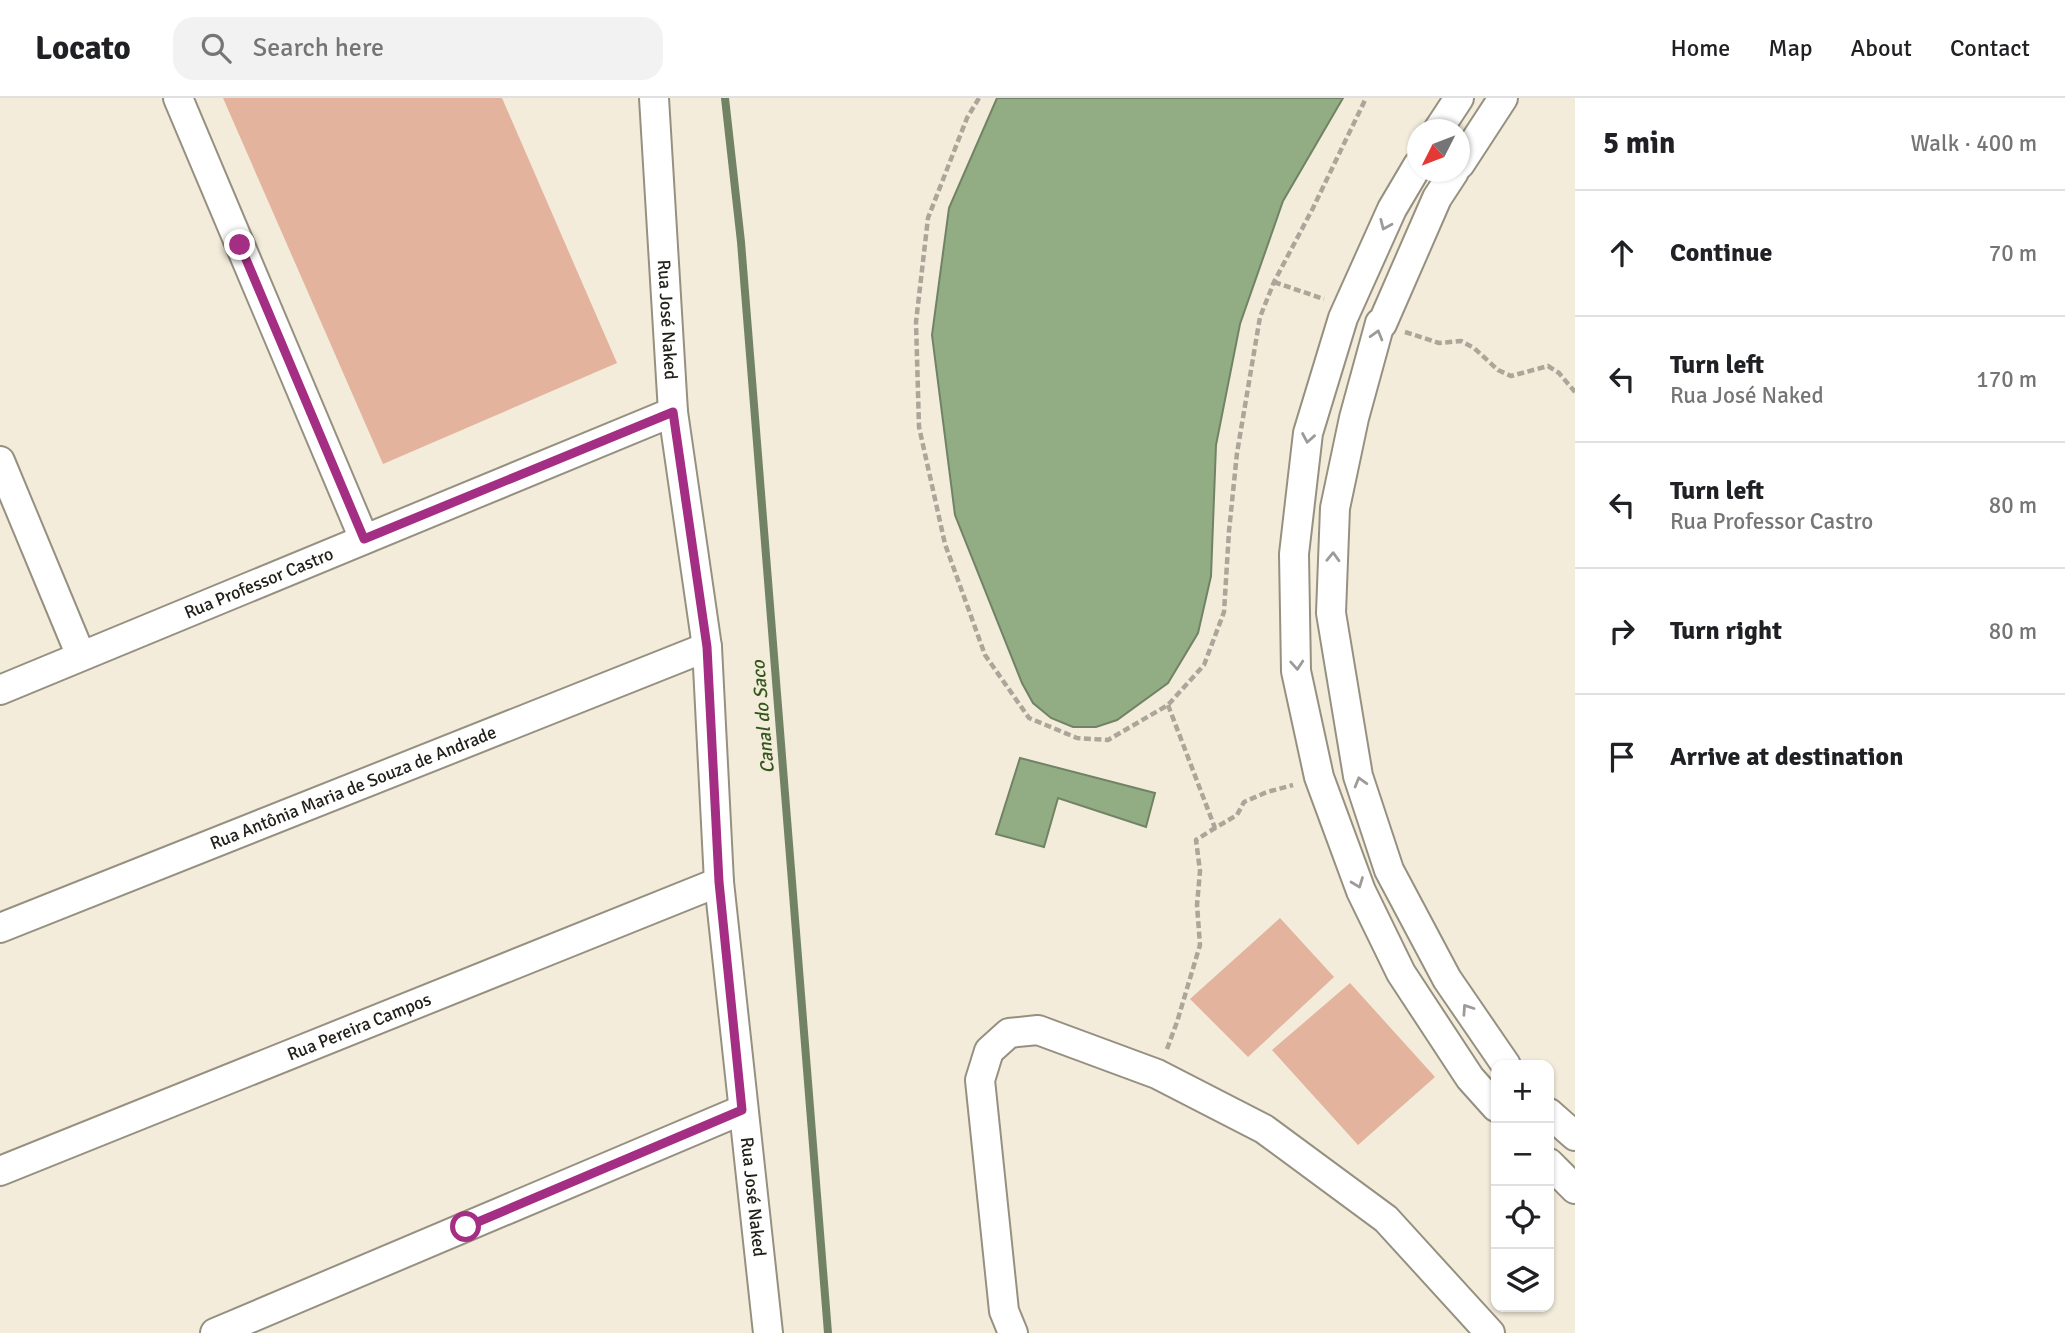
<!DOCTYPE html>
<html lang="en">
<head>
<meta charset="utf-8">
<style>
	body { margin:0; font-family:Signika,sans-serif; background:#f2f2f2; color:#202124 }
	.controls { position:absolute; right:21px; bottom:21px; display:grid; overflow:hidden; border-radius:14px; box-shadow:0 2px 5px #0004 }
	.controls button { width:63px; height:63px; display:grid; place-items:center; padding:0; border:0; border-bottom:2px solid #e0e0e0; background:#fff; color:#202124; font:35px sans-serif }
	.compass { position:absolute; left:1407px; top:21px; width:63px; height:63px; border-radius:50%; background:#fff; box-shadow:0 2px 5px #0004; rotate:228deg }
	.stop { position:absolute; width:21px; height:21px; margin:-16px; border:5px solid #a52e85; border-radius:50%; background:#fff }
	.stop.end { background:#a52e85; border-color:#fff; box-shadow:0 2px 7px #0008 }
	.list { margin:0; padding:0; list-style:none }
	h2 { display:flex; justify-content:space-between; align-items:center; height:91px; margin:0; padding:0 28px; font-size:30px }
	h2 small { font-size:23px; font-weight:400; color:#757577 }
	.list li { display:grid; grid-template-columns:46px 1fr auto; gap:21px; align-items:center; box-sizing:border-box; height:126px; padding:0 28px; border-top:2px solid #e0e0e0 }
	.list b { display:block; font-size:26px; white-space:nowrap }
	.list p { margin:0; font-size:23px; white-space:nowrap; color:#757577 }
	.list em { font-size:23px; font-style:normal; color:#757577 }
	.icon { flex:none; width:38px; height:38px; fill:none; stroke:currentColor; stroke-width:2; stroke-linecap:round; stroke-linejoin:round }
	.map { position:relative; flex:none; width:1575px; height:1235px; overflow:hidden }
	header { display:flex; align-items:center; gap:42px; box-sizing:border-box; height:98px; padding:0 35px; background:#fff; border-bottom:2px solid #e0e0e0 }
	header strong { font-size:33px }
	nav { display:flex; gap:38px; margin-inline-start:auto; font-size:24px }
	.search { width:490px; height:63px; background:#f2f2f2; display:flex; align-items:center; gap:18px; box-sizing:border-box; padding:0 24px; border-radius:21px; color:#757577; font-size:26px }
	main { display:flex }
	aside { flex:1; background:#fff }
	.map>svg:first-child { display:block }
	.garden { fill:#e3b39d }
	.water { fill:#92ad84; stroke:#718364; stroke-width:2 }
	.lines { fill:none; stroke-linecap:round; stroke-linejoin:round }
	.stream { stroke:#718364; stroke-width:8 }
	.street-casing { stroke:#969080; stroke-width:32 }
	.path { stroke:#aba699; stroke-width:4.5; stroke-dasharray:7 3.5; stroke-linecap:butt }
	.street { stroke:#fff; stroke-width:28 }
	.oneway { stroke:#9c9b98 }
	.route { stroke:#a52e85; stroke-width:9 }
	.labels { text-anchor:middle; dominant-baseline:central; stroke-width:5; stroke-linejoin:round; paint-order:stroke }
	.street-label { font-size:18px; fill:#23211b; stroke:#f3ecdb }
	.water-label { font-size:19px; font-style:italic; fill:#35571d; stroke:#f3ecdb }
</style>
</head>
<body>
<header>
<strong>Locato</strong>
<div class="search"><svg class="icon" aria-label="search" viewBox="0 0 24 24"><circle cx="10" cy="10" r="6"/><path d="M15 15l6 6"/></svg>Search here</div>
<nav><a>Home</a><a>Map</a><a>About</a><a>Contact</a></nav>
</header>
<main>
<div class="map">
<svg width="1575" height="1235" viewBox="0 0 1575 1235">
	<rect width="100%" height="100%" fill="#f3ecdb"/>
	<g class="garden">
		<polygon points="223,0 502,0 617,265 383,366"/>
		<polygon points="1280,820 1334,879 1248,959 1190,901"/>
		<polygon points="1350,885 1435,979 1358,1047 1272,952"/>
	</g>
	<g class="water">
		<polygon points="997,0 1343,0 1283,103 1240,226 1216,347 1211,478 1198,535 1168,585 1117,622 1096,629 1073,629 1051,620 1033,605 1022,585 955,417 932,237 949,110"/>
		<polygon points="1020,660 1155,695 1146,729 1058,700 1044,749 996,736"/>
	</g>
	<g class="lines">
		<polyline class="stream" points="725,0 741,144 828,1235"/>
		<defs>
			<g id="street">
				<polyline points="178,0 364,441"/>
				<path id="s1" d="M654,0l19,314 34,235 12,235 49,451"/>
				<polyline points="1438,32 1459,0"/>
				<polyline points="1460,66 1503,0"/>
				<polyline points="1418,67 1392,111 1343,220 1308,335 1294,456 1296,573 1319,679 1361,793 1401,875 1470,980 1496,1009"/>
				<polyline points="1454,74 1437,100 1382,226 1380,225 1354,320 1335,410 1331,515 1358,678 1389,772 1447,881 1506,967"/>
				<polyline points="0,363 81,558"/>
				<path id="s2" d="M0,592l673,-278"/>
				<path id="s3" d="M0,830l707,-281"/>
				<polyline points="1549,1015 1575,1038"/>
				<polyline points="1549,1065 1575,1091"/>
				<path id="s4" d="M0,1073l719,-289"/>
				<polyline points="215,1235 742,1012"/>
				<polyline points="1013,1235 1004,1213 980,982 989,953 1009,935 1038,932 1157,976 1264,1031 1386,1121 1490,1235"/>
			</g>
		</defs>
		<use href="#street" class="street-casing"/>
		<g class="path">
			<polyline points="979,0 967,20 928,120 916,224 919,329 945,446 985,557 1029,620 1077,640 1108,642 1168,607 1204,567 1224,514 1229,433 1237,355 1260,219 1274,184 1313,110 1366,0"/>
			<polyline points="1274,184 1324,201"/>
			<polyline points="1405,234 1439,245 1461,243 1474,250 1498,272 1511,278 1548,268 1559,275 1575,294"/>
			<polyline points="1168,607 1215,730 1237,717 1244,704 1267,694 1293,687"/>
			<polyline points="1167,951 1177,924 1200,847 1197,807 1200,773 1196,742 1215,730"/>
		</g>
		<use href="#street" class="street"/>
	</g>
	<defs><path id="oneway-chevron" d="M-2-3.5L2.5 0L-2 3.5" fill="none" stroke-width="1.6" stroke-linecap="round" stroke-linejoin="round" transform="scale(1.75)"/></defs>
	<g class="oneway">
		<use href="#oneway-chevron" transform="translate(1385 127) rotate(114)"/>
		<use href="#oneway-chevron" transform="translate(1377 237) rotate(-74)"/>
		<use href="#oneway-chevron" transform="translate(1308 340) rotate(100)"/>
		<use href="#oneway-chevron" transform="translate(1333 459) rotate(-88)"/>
		<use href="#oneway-chevron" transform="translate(1297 567) rotate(86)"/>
		<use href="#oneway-chevron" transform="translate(1360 684) rotate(-106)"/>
		<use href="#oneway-chevron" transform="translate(1358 785) rotate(69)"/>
		<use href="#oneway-chevron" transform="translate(1467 911) rotate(-124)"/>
	</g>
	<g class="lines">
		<polyline class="route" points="240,147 364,441 673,314 707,549 719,784 742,1012 466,1129"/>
	</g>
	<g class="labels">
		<g class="street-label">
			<text stroke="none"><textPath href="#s1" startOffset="222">Rua José Naked</textPath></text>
			<text stroke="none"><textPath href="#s2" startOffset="280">Rua Professor Castro</textPath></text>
			<text stroke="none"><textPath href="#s3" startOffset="380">Rua Antônia Maria de Souza de Andrade</textPath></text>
			<text stroke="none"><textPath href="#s4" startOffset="387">Rua Pereira Campos</textPath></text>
			<text stroke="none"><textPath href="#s1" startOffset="1104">Rua José Naked</textPath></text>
		</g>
		<g class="water-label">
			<text transform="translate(763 619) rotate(-95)">Canal do Saco</text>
		</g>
	</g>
</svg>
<div class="controls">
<button>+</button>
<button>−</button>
<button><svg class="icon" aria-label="locate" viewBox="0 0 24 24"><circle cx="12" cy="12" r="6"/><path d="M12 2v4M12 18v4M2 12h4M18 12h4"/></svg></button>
<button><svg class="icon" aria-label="layers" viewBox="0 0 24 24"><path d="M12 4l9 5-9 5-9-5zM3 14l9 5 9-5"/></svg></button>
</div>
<svg class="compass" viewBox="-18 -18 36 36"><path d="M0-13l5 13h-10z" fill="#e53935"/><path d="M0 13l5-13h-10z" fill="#757577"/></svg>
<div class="stop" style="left:466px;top:1129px"></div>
<div class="stop end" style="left:240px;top:147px"></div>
</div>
<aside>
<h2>5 min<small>Walk · 400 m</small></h2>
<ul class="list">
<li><svg class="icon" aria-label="ahead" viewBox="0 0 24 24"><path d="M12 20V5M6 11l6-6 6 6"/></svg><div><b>Continue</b></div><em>70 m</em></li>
<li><svg class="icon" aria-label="left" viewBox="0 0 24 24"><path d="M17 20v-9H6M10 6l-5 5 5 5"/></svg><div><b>Turn left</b><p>Rua José Naked</p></div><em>170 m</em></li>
<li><svg class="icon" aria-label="left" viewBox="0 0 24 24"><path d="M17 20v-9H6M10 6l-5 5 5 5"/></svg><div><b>Turn left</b><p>Rua Professor Castro</p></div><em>80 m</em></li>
<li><svg class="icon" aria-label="right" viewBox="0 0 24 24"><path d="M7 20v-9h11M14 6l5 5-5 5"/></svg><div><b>Turn right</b></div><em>80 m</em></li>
<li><svg class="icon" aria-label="arrive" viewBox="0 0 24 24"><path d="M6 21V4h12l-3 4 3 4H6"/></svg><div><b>Arrive at destination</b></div></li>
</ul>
</aside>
</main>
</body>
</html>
